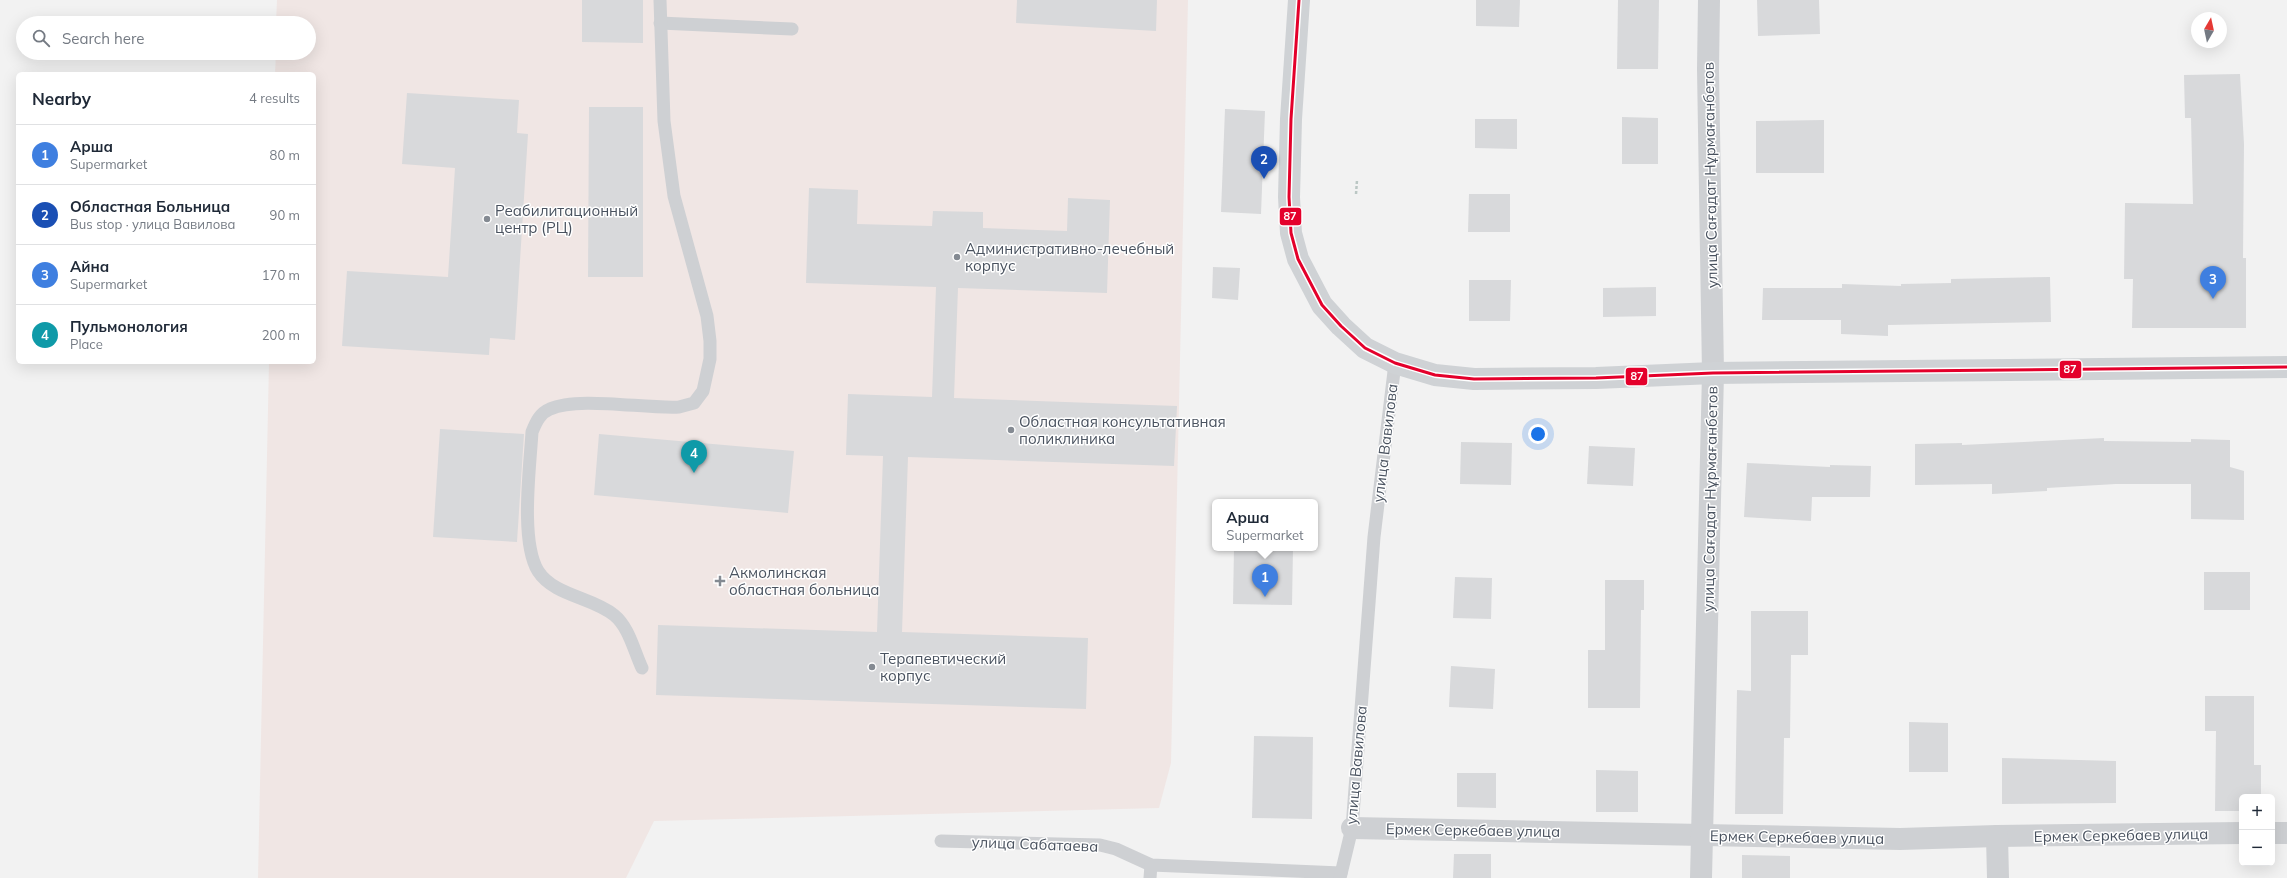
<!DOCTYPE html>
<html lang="en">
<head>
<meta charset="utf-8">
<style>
	body { margin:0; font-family:Mulish,sans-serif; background:#f2f2f3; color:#1f2937 }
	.controls { position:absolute; right:12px; bottom:12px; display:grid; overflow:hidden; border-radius:6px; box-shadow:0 4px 16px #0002 }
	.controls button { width:36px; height:36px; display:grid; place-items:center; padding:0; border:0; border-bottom:1px solid #e0e1e3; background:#fff; color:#1f2937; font:20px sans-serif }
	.compass { position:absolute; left:2191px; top:12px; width:36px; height:36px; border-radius:50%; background:#fff; box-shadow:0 4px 16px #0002; rotate:9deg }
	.you { position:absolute; left:1538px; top:434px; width:14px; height:14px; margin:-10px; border:3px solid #fff; border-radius:50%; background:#1a73e8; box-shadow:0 0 0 6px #1a73e833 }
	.badge { display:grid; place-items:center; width:26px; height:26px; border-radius:50%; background:#db2777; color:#fff; font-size:13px; font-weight:700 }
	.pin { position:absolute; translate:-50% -33px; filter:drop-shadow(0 1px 2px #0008) }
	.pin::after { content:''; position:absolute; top:21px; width:14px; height:12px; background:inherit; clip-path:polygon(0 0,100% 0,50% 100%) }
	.popup { position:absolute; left:1212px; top:499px; width:106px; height:52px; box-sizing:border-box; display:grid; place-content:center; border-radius:6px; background:#fff; filter:drop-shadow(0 1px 3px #0005); font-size:13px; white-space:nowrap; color:#747a83 }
	.popup b { font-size:15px; color:#1f2937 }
	.popup::after { content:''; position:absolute; left:50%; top:100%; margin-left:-8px; border:8px solid transparent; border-top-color:#fff }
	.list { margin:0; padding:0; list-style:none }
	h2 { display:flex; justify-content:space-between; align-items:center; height:52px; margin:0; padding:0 16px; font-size:17px }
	h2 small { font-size:13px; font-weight:400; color:#747a83 }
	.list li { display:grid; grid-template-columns:26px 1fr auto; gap:12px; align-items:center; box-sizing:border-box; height:60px; padding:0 16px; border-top:1px solid #e0e1e3 }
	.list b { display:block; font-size:15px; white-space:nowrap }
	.list p { margin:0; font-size:13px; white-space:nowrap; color:#747a83 }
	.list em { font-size:13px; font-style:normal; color:#747a83 }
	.icon { flex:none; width:22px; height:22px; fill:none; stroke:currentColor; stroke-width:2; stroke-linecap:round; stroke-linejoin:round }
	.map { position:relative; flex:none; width:2287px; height:878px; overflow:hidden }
	.search { position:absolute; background:#fff; box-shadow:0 4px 16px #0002; left:16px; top:16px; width:300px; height:44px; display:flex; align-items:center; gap:10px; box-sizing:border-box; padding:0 14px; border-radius:22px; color:#747a83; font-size:15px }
	.panel { position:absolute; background:#fff; box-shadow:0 4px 16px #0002; left:16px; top:72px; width:300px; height:292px; border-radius:6px }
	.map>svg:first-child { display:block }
	.medical { fill:#f0e6e4 }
	.building { fill:#d8d9db }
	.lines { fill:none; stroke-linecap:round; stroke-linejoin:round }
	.path { stroke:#bbc7c4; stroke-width:2.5; stroke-dasharray:3 2; stroke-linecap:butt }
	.lane { stroke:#ced0d3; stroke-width:13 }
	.street { stroke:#ced0d3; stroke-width:22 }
	.secondary { stroke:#cfd2d5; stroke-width:22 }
	.bus-1-casing { stroke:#fff; stroke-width:6 }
	.bus-1 { stroke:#e4002b; stroke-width:3 }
	.poi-dot { fill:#848a92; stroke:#fff; stroke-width:1.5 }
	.labels { text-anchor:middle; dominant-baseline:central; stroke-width:3; stroke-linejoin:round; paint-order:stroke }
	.street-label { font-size:15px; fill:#49525f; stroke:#fff }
	.poi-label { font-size:15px; fill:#49525f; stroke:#fff; text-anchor:start }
	.line-badge { stroke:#fff; stroke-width:1.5 }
	.badge-label { font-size:11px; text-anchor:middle; font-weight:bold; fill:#fff }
</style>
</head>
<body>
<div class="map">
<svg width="2287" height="878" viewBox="0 0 2287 878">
	<rect width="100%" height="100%" fill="#f2f2f2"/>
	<polygon class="medical" points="277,0 1188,0 1171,763 1159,808 654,821 626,878 258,878 269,362 314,362 314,74 275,74 276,53 309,53 309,23 276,23"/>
	<g class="building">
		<polygon points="582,0 643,0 643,43 582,42"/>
		<polygon points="1017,0 1157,0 1156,31 1016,23"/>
		<polygon points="1476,0 1520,0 1519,27 1476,26"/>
		<polygon points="1618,0 1659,0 1658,69 1617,69"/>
		<polygon points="1757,0 1819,0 1820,34 1758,36"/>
		<polygon points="2240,74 2244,144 2243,258 2246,258 2246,328 2132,328 2133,279 2124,279 2125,203 2193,204 2191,118 2185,118 2184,75"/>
		<polygon points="407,93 519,100 517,133 528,134 515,340 490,338 489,355 342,346 347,271 448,277 455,168 402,164"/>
		<polygon points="589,107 643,107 643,277 588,277"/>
		<polygon points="1225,109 1265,111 1261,214 1221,212"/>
		<polygon points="1622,117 1658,118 1658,164 1622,164"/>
		<polygon points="1475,119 1517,119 1517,149 1475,148"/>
		<polygon points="1824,120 1824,173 1756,173 1756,121"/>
		<polygon points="809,188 858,190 857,224 932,226 933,211 983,212 983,228 1067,231 1068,198 1110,200 1107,293 958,288 954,398 1177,406 1174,466 908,457 902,632 1088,638 1086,709 656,695 658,625 877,632 883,456 846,455 848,394 932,397 936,287 806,283"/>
		<polygon points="1469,194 1510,194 1510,232 1468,232"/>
		<polygon points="1213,267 1240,268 1238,300 1212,298"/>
		<polygon points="2050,277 2051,322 1888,325 1888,336 1841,334 1841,320 1762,320 1763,288 1842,288 1842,284 1901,286 1901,284 1951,283 1951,279"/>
		<polygon points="1469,280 1511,280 1510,321 1469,321"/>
		<polygon points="1656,287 1656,316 1603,317 1603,288"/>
		<polygon points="440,429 524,434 517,542 433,537"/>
		<polygon points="599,434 794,451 788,513 594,495"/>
		<polygon points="2104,438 2104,441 2191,442 2191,439 2230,440 2230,467 2244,471 2244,520 2191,519 2191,484 2116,484 2047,488 2047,491 1992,494 1992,484 1915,485 1915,444 1962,443 1962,445"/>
		<polygon points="1461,442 1512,443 1511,485 1460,484"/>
		<polygon points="1589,446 1635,448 1633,486 1587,484"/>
		<polygon points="1747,463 1830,467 1830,465 1871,466 1870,497 1812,497 1811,521 1744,517"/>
		<polygon points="1234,548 1293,548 1292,605 1233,604"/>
		<rect x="2204" y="572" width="46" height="38"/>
		<polygon points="1455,577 1492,578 1491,619 1453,618"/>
		<polygon points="1605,580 1644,580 1644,610 1641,610 1640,708 1588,708 1588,650 1605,650"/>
		<polygon points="1751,611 1808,611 1808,655 1791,655 1790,738 1784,738 1783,814 1735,814 1737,690 1751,691"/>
		<polygon points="1451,666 1495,669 1493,709 1449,707"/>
		<polygon points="2205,696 2254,696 2254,765 2261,765 2261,797 2242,797 2242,811 2215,811 2216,731 2205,731"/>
		<polygon points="1909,722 1948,723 1948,772 1909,772"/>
		<polygon points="1254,736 1313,737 1312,819 1252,818"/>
		<polygon points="2002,758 2116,761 2116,803 2002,804"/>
		<polygon points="1596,770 1638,771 1638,812 1596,812"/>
		<polygon points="1457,773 1496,773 1496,808 1457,807"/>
		<polygon points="1454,854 1491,854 1491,878 1453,878"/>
		<polygon points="1742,855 1790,856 1790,878 1742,878"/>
	</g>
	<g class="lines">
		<polyline class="path" points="1356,194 1357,180"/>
		<g class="lane">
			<polyline points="660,23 792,29"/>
			<path d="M642,668c-8,-17 -13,-41 -28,-53 -22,-18 -60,-19 -76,-44 -18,-30 -8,-104 -6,-139 4,-10 8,-19 18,-23 28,-13 95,0 129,-2l15,-4 9,-12 7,-32v-18l-3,-25 -33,-120 -10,-75 -4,-121"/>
			<polyline points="941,841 1100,845 1116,849 1151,865 1341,873"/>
			<polyline points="1150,878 1151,865"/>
			<polyline points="1340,878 1352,828 1374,537 1395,363"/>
		</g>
		<g class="street">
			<polyline points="1352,828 1900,839 1997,836 2242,833"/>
			<polyline points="2272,833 2287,833"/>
			<polyline points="1997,836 1998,878"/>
			<polyline points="1701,878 1713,373 1708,69 1709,0"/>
		</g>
		<polyline class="secondary" points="1299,0 1291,119 1289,197 1291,233 1298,259 1322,305 1341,326 1365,348 1395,363 1435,375 1474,379 1596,378 1713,373 2287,367"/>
		<defs>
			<polyline id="bus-1" points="1299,0 1291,119 1289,197 1291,233 1298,259 1322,305 1341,326 1365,348 1395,363 1435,375 1474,379 1596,378 1713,373 2287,367"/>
		</defs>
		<use href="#bus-1" class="bus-1-casing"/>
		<use href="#bus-1" class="bus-1"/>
	</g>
	<g class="poi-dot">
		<circle cx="487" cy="219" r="4"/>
		<circle cx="957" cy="257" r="4"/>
		<circle cx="1011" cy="430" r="4"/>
		<path d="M718 575h4v4h4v4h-4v4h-4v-4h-4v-4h4z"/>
		<circle cx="872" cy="667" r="4"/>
	</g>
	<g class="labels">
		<g class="street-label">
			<text transform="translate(1710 175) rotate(-91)">улица Сағадат Нұрмағанбетов</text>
			<text transform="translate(1385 443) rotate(-83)">улица Вавилова</text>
			<text transform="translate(1710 499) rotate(-89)">улица Сағадат Нұрмағанбетов</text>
			<text transform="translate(1356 765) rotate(-85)">улица Вавилова</text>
			<text transform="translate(1473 830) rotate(1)">Ермек Серкебаев улица</text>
			<text transform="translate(2121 835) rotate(-1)">Ермек Серкебаев улица</text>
			<text transform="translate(1797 837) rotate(1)">Ермек Серкебаев улица</text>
			<text transform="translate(1035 844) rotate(2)">улица Сабатаева</text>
		</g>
		<g class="poi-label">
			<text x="495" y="210">Реабилитационный<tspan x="495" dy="17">центр (РЦ)</tspan></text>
			<text x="965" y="248">Административно-лечебный<tspan x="965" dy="17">корпус</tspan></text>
			<text x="1019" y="421">Областная консультативная<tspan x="1019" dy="17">поликлиника</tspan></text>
			<text x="729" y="572">Акмолинская<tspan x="729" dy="17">областная больница</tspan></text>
			<text x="880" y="658">Терапевтический<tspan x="880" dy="17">корпус</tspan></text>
		</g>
	</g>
	<g class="line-badge">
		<rect x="1279" y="207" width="23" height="19" rx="4" fill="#e4002b"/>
		<rect x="2059" y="360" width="23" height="19" rx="4" fill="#e4002b"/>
		<rect x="1625" y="367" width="23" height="19" rx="4" fill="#e4002b"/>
	</g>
	<g class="badge-label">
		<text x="1290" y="220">87</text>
		<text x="2070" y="373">87</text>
		<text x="1637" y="380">87</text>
	</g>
</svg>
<div class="controls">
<button>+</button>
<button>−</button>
</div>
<svg class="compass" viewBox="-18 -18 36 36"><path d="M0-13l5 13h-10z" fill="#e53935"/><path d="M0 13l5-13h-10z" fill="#747a83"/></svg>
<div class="you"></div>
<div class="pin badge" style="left:1265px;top:597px;background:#3f7fe0">1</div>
<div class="popup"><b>Арша</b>Supermarket</div>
<div class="pin badge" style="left:1264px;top:179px;background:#1a4fb4">2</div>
<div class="pin badge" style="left:2213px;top:299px;background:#3f7fe0">3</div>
<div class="pin badge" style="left:694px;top:473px;background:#0f9aa8">4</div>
<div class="search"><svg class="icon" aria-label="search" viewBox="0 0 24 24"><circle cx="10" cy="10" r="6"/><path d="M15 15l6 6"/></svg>Search here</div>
<section class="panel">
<h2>Nearby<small>4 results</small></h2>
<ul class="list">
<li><span class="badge" style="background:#3f7fe0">1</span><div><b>Арша</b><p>Supermarket</p></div><em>80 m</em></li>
<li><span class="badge" style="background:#1a4fb4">2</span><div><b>Областная Больница</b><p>Bus stop · улица Вавилова</p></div><em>90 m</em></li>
<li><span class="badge" style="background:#3f7fe0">3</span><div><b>Айна</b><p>Supermarket</p></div><em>170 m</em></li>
<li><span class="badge" style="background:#0f9aa8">4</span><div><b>Пульмонология</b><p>Place</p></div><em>200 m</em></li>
</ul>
</section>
</div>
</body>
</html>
